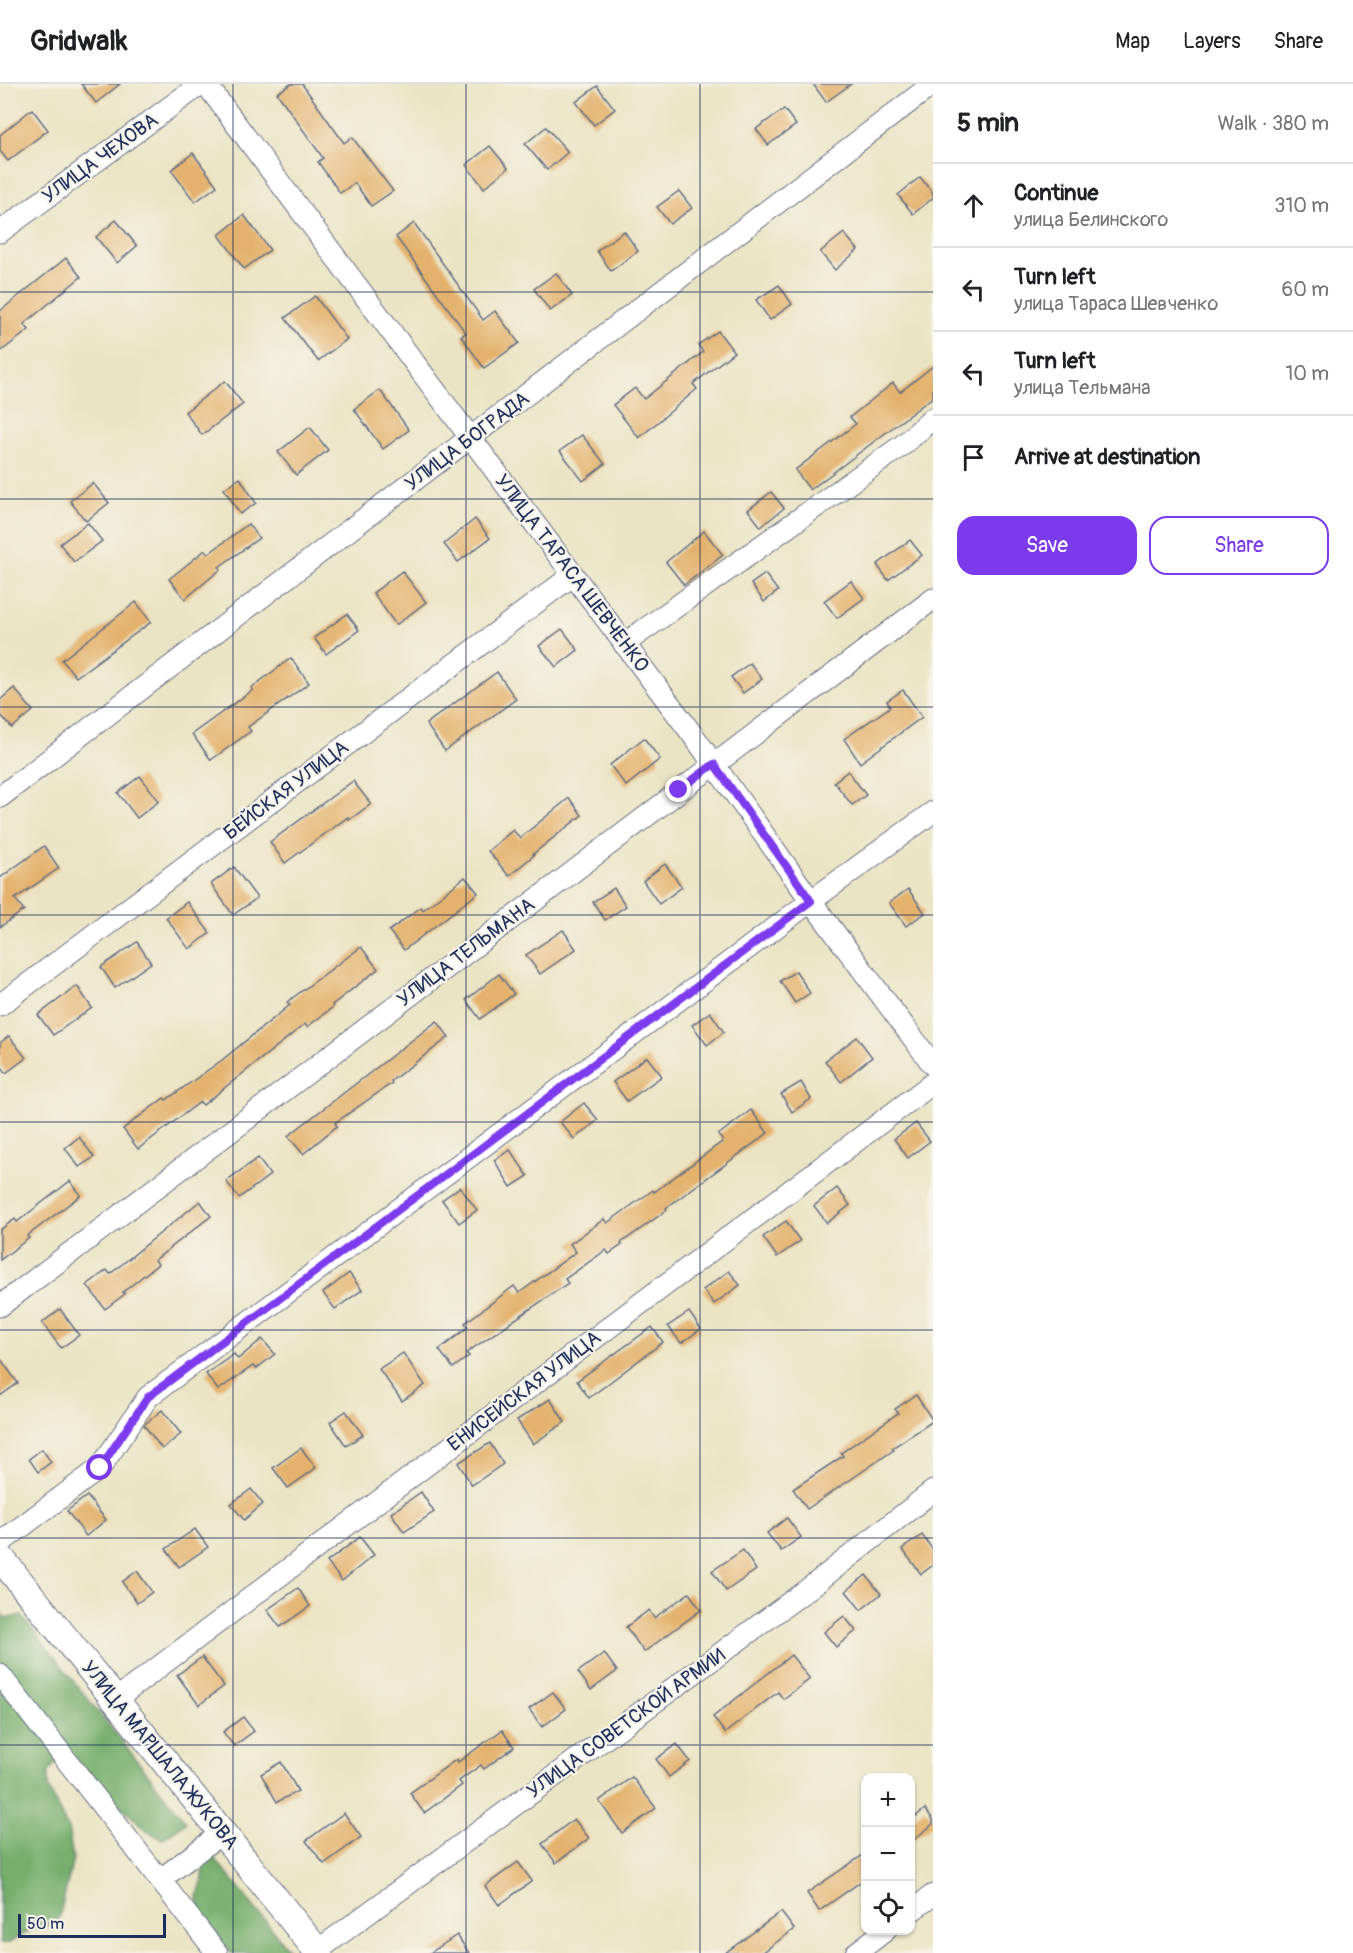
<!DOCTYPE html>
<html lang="en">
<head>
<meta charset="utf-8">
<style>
	body { margin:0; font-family:Pangolin,sans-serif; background:#f6f6f6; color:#202124 }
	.controls { position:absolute; right:18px; bottom:18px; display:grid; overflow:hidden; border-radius:12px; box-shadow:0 2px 4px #0004 }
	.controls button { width:54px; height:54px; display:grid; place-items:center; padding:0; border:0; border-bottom:2px solid #e0e0e0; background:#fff; color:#202124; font:30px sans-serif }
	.scale { position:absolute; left:18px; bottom:15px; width:148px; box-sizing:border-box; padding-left:6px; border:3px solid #1b2f5e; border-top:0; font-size:16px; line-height:21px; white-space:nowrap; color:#1b2f5e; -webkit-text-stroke:4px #f7f3e8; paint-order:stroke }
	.stop { position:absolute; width:18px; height:18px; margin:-14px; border:4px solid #7c3aed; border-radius:50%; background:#fff }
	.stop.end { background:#7c3aed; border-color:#fff; box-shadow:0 2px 6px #0008 }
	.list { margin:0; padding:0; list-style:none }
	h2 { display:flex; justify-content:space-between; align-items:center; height:78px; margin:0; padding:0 24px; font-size:26px }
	h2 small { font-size:20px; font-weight:400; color:#757577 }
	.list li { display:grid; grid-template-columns:39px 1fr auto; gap:18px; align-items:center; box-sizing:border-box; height:84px; padding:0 24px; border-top:2px solid #e0e0e0 }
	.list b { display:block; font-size:22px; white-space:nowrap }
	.list p { margin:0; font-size:20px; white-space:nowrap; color:#757577 }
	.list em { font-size:20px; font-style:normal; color:#757577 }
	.actions { display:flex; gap:12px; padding:18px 24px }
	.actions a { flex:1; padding:14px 0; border:2px solid #7c3aed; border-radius:18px; text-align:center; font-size:21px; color:#7c3aed }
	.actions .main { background:#7c3aed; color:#fff }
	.icon { flex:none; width:33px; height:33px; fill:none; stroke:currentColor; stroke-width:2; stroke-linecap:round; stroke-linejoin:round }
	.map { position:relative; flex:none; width:933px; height:1869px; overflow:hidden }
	header { display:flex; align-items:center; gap:36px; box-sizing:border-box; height:84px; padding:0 30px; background:#fff; border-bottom:2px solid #e0e0e0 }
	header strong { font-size:28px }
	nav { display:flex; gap:33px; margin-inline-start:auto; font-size:21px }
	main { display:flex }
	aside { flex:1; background:#fff }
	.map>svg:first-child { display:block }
	.forest { fill:#76ae6c; stroke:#486e65; stroke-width:1.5 }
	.building { fill:#e4b26d }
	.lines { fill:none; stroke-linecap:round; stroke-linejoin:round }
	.minor-casing { stroke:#646e82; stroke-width:23 }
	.major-casing { stroke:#646e82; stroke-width:29 }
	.minor { stroke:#fff; stroke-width:21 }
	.major { stroke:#fff; stroke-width:27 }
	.route { stroke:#7c3aed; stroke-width:8 }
	.grid { fill:none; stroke:#1b2f5e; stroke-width:1.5; stroke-opacity:0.55 }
	.labels { text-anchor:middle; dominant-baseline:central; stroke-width:4.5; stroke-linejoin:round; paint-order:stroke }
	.street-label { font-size:20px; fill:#1b2f5e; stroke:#f7f3e8 }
</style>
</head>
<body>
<header>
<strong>Gridwalk</strong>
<nav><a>Map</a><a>Layers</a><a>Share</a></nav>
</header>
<main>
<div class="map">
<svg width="933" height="1869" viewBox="0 0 933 1869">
	<rect width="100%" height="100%" fill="#f7f3e8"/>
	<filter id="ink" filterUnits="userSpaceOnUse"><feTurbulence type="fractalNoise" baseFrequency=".0167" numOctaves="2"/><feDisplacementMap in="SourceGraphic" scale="12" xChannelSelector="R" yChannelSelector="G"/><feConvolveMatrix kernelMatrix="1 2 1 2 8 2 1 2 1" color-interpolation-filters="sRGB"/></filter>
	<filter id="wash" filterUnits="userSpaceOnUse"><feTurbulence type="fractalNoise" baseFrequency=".008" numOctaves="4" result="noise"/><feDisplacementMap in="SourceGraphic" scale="24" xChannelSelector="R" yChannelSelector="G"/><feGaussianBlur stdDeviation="1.35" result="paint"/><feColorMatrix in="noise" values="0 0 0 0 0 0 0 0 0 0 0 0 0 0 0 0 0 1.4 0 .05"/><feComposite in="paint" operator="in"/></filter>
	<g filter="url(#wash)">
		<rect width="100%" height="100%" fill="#ebe4c4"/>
		<g class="forest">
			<polygon points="0,1528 6,1535 21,1531 186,1738 162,1755 149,1748 72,1679 57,1677 48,1688 48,1703 68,1745 73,1775 59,1834 47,1843 33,1844 9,1859 0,1859"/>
			<path d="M208,1766l83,103h-60c-8,-12 -35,-43 -33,-56 2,-18 9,-13 3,-36z"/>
		</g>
		<g id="blocks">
			<g class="building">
				<polygon points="81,0 120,0 96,19"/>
				<polygon points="291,0 302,0 344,59 352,53 393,107 371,122 355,99 340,109 318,78 323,74 277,9"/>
				<polygon points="813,0 851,0 826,18"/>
				<polygon points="597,2 615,25 594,41 576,18"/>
				<polygon points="32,25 48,46 8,77 0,67 0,51"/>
				<polygon points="784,25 796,41 768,61 756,45"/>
				<polygon points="546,43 568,68 547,86 525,60"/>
				<polygon points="490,62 508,84 484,104 466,81"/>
				<polygon points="193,69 217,102 195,118 171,86"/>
				<polygon points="920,93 933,109 933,114 913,130 898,111"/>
				<polygon points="679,107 692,124 670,140 657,123"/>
				<polygon points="244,131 270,166 244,185 219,151"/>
				<polygon points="116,136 137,162 117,179 96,153"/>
				<polygon points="414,139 483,236 495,227 519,259 484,284 461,252 466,249 396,153"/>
				<polygon points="624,147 638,167 611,187 597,167"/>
				<polygon points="844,149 858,166 835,186 820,168"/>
				<polygon points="66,174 81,193 24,240 29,246 0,268 0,227"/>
				<polygon points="556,189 572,211 550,227 534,205"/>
				<polygon points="779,201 792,220 770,236 756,216"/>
				<polygon points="315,212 347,255 318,277 285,234"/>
				<polygon points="718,247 734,268 693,300 697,305 639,354 613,321 635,304 644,315 703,268 698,261"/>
				<polygon points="933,282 933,313 810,406 795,386 856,340 850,333 893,299 900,308"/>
				<polygon points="225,297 243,320 202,351 185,328"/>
				<polygon points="380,306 409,346 383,365 354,325"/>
				<polygon points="310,343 328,366 296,391 278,368"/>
				<polygon points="582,351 605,380 583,397 560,367"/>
				<polygon points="240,394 256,419 240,430 224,405"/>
				<polygon points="93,399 109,419 86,437 70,417"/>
				<polygon points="771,408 784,424 761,443 748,426"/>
				<polygon points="475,435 490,454 458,478 444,460"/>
				<polygon points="88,439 102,457 74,478 60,460"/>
				<polygon points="248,440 259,454 219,483 221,485 185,515 169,495 205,466 208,470"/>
				<polygon points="704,447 723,471 684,501 666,478"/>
				<polygon points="910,456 922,471 888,496 877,481"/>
				<polygon points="402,487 426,518 396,541 373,509"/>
				<polygon points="765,490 778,507 764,518 751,500"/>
				<polygon points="851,497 864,514 837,534 824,517"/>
				<polygon points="136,518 151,538 76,593 62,576"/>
				<polygon points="347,530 359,546 326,570 314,554"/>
				<polygon points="562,545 578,566 556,583 539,562"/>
				<polygon points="291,574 309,599 248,643 251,647 211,676 192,650 253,606 251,604"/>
				<polygon points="750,579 762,595 743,609 731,593"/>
				<polygon points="497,588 516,615 445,667 426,640"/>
				<polygon points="14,604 33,627 12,644 0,630 0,616"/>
				<polygon points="903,606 922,633 860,679 844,655 890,623 887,617"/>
				<polygon points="644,654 660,675 626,702 610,681"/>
				<polygon points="848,687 866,711 852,721 834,698"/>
				<polygon points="140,692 159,717 137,734 118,709"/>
				<polygon points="353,697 371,720 349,736 348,733 285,779 270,758"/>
				<polygon points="569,714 582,731 533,770 534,771 509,792 488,767 513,746 520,754"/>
				<polygon points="44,762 59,784 15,815 24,826 0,843 0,794"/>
				<polygon points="665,780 682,803 659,820 643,797"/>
				<polygon points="234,783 257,814 233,831 211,800"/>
				<polygon points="465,793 478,809 404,866 389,847 421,823 423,826"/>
				<polygon points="614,804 626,822 605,836 593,818"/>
				<polygon points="908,805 925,829 906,842 889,819"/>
				<polygon points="187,818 210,849 189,865 166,834"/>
				<polygon points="563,846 576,865 540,890 526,871"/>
				<polygon points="137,858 151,879 115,904 101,883"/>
				<polygon points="361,863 378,885 332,921 333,923 307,943 305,940 203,1021 200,1018 138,1065 123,1045 164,1014 166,1016 222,976 290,921 287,918"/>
				<polygon points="796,887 810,909 795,919 780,897"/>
				<polygon points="499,890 514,910 480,935 466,916"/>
				<polygon points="77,902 92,924 53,951 38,931"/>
				<polygon points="710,928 724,948 707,961 692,941"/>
				<polygon points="437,937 449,953 391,997 392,999 335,1039 337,1042 303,1070 288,1052"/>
				<polygon points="9,952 26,974 6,989 0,980 0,959"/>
				<polygon points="857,953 872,973 841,998 825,977"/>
				<polygon points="647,973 662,992 627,1017 613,998"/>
				<polygon points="801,998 811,1015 792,1028 781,1010"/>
				<polygon points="584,1019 598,1036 574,1055 560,1038"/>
				<polygon points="751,1026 768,1049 666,1124 667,1126 621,1159 622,1161 609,1170 606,1166 565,1195 568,1199 466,1269 469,1272 453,1284 439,1266 468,1243 465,1239 514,1202 519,1209 576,1168 570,1160 604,1135 607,1139 653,1106 654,1108 723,1057 718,1051"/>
				<polygon points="916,1039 930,1057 908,1074 894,1055"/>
				<polygon points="79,1053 94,1073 79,1083 65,1064"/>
				<polygon points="510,1066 528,1092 511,1103 494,1076"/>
				<polygon points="258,1074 270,1091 239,1114 226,1097"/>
				<polygon points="70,1097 81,1111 27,1152 29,1154 0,1176 0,1146 15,1135 17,1138"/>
				<polygon points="460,1103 477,1126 459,1139 442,1116"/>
				<polygon points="837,1104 850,1121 827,1139 814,1122"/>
				<polygon points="200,1117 211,1132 155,1176 158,1180 123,1208 125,1210 105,1225 87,1201 107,1186 110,1190"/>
				<polygon points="786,1137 800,1157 777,1173 763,1153"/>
				<polygon points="729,1187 740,1201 714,1220 703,1206"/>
				<polygon points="349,1189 362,1206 335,1225 323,1209"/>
				<polygon points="60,1225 79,1251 61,1264 42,1239"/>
				<polygon points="689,1228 701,1245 681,1259 668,1242"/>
				<polygon points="652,1243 663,1258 589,1314 577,1297"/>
				<polygon points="262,1255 275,1270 256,1285 253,1282 218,1306 206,1290 234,1270 238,1275"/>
				<polygon points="403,1269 425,1301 402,1317 379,1285"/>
				<polygon points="0,1274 18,1299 0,1312"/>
				<polygon points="916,1311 933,1337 892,1364 894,1366 807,1425 793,1405 843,1372 841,1369 898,1329 895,1325"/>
				<polygon points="550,1315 565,1338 533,1360 517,1336"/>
				<polygon points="162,1326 181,1350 162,1365 144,1341"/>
				<polygon points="346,1327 363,1351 346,1362 330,1338"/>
				<polygon points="490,1359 503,1380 472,1401 458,1379"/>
				<polygon points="301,1364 316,1384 288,1404 273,1384"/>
				<polygon points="42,1365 51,1378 38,1388 29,1375"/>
				<polygon points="251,1405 263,1420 244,1436 231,1420"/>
				<polygon points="421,1408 434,1428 404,1448 391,1429"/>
				<polygon points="87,1412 106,1436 86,1452 67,1427"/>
				<polygon points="787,1434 801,1453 781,1467 767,1449"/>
				<polygon points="195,1445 208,1463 179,1483 166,1465"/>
				<polygon points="922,1451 933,1466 933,1481 921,1490 902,1465"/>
				<polygon points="360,1453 374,1471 342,1497 327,1478"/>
				<polygon points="743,1466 756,1486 726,1507 712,1487"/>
				<polygon points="137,1487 152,1508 137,1519 122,1498"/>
				<polygon points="866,1491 881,1510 861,1526 846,1507"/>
				<polygon points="298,1504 310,1522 280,1543 267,1526"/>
				<polygon points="689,1509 701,1526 644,1568 626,1543 649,1526 654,1534"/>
				<polygon points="844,1532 856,1547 836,1563 824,1548"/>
				<polygon points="604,1569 617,1587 591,1606 578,1588"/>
				<polygon points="791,1571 810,1595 783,1615 778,1608 725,1649 713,1633"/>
				<polygon points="202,1573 224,1602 199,1621 177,1591"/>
				<polygon points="553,1608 566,1625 542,1643 529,1625"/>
				<polygon points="243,1633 254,1647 234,1662 223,1648"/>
				<polygon points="502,1646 514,1663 484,1685 481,1681 459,1697 462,1701 424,1729 410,1709 457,1675 458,1678"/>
				<polygon points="677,1660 690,1677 669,1693 656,1675"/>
				<polygon points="281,1678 298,1707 277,1718 261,1690"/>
				<polygon points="632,1693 656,1724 622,1749 599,1717"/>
				<polygon points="925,1725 933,1735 933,1740 910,1759 910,1737"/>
				<polygon points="344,1729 361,1753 324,1780 306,1757"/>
				<polygon points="574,1735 589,1754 556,1779 542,1760"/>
				<polygon points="866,1769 866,1794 819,1827 807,1809"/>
				<polygon points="518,1778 532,1797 499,1821 485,1802"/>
				<polygon points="781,1828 794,1845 762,1869 725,1869"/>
				<polygon points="457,1851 469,1869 430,1869"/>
			</g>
		</g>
	</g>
	<g filter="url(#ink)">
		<use href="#blocks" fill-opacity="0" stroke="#646e82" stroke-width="1.5"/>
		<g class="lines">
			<defs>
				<g id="minor">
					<polyline points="206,0 698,658 811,817 933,981"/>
					<polyline points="0,148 201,0"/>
					<polyline points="624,560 904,360 933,334"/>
					<polyline points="0,713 933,0"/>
					<polyline points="0,921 573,491"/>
					<polyline points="0,1222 933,515"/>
					<polyline points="0,1459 100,1384 148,1313 811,817 933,728"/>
					<polyline points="0,1591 217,1869"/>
					<polyline points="115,1616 933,999"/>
					<polyline points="160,1796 223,1748"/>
					<polyline points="910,1828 933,1811"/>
					<polyline points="317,1867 812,1502 933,1407"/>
					<polyline points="856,1869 886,1846"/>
				</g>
				<polyline id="major" points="0,1473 319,1869"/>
			</defs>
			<use href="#minor" class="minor-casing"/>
			<use href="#major" class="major-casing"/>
			<use href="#minor" class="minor"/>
			<use href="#major" class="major"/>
		</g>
	</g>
	<g class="lines" filter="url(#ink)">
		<polyline class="route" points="100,1384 148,1313 811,817 714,680 679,706"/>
	</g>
	<path class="grid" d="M233,0v1869M466,0v1869M700,0v1869M0,208h933M0,415h933M0,623h933M0,831h933M0,1038h933M0,1246h933M0,1454h933M0,1661h933"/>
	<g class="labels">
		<g class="street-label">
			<text transform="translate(100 74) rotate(-36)">УЛИЦА ЧЕХОВА</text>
			<text transform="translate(467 357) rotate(-37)">УЛИЦА БОГРАДА</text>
			<text transform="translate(572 489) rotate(53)">УЛИЦА ТАРАСА ШЕВЧЕНКО</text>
			<text transform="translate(286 706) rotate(-37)">БЕЙСКАЯ УЛИЦА</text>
			<text transform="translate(466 868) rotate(-37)">УЛИЦА ТЕЛЬМАНА</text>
			<text transform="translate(524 1307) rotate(-37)">ЕНИСЕЙСКАЯ УЛИЦА</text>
			<text transform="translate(626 1639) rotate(-36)">УЛИЦА СОВЕТСКОЙ АРМИИ</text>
			<text transform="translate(160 1671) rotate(51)">УЛИЦА МАРШАЛА ЖУКОВА</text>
		</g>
	</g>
</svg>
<div class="controls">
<button>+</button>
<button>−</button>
<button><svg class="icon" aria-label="locate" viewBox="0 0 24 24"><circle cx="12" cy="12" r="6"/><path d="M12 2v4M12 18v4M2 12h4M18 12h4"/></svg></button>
</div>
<div class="scale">50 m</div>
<div class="stop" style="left:100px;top:1384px"></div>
<div class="stop end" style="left:679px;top:706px"></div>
</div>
<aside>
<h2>5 min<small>Walk · 380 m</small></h2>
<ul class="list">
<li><svg class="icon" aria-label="ahead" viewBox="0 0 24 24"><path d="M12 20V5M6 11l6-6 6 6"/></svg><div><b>Continue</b><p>улица Белинского</p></div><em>310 m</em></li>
<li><svg class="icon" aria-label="left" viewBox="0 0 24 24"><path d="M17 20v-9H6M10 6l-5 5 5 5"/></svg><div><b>Turn left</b><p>улица Тараса Шевченко</p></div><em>60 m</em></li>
<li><svg class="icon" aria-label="left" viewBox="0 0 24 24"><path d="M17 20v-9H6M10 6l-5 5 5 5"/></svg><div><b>Turn left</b><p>улица Тельмана</p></div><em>10 m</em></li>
<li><svg class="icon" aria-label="arrive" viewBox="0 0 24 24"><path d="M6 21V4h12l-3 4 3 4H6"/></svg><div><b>Arrive at destination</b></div></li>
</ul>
<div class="actions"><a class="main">Save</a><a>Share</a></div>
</aside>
</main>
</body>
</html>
